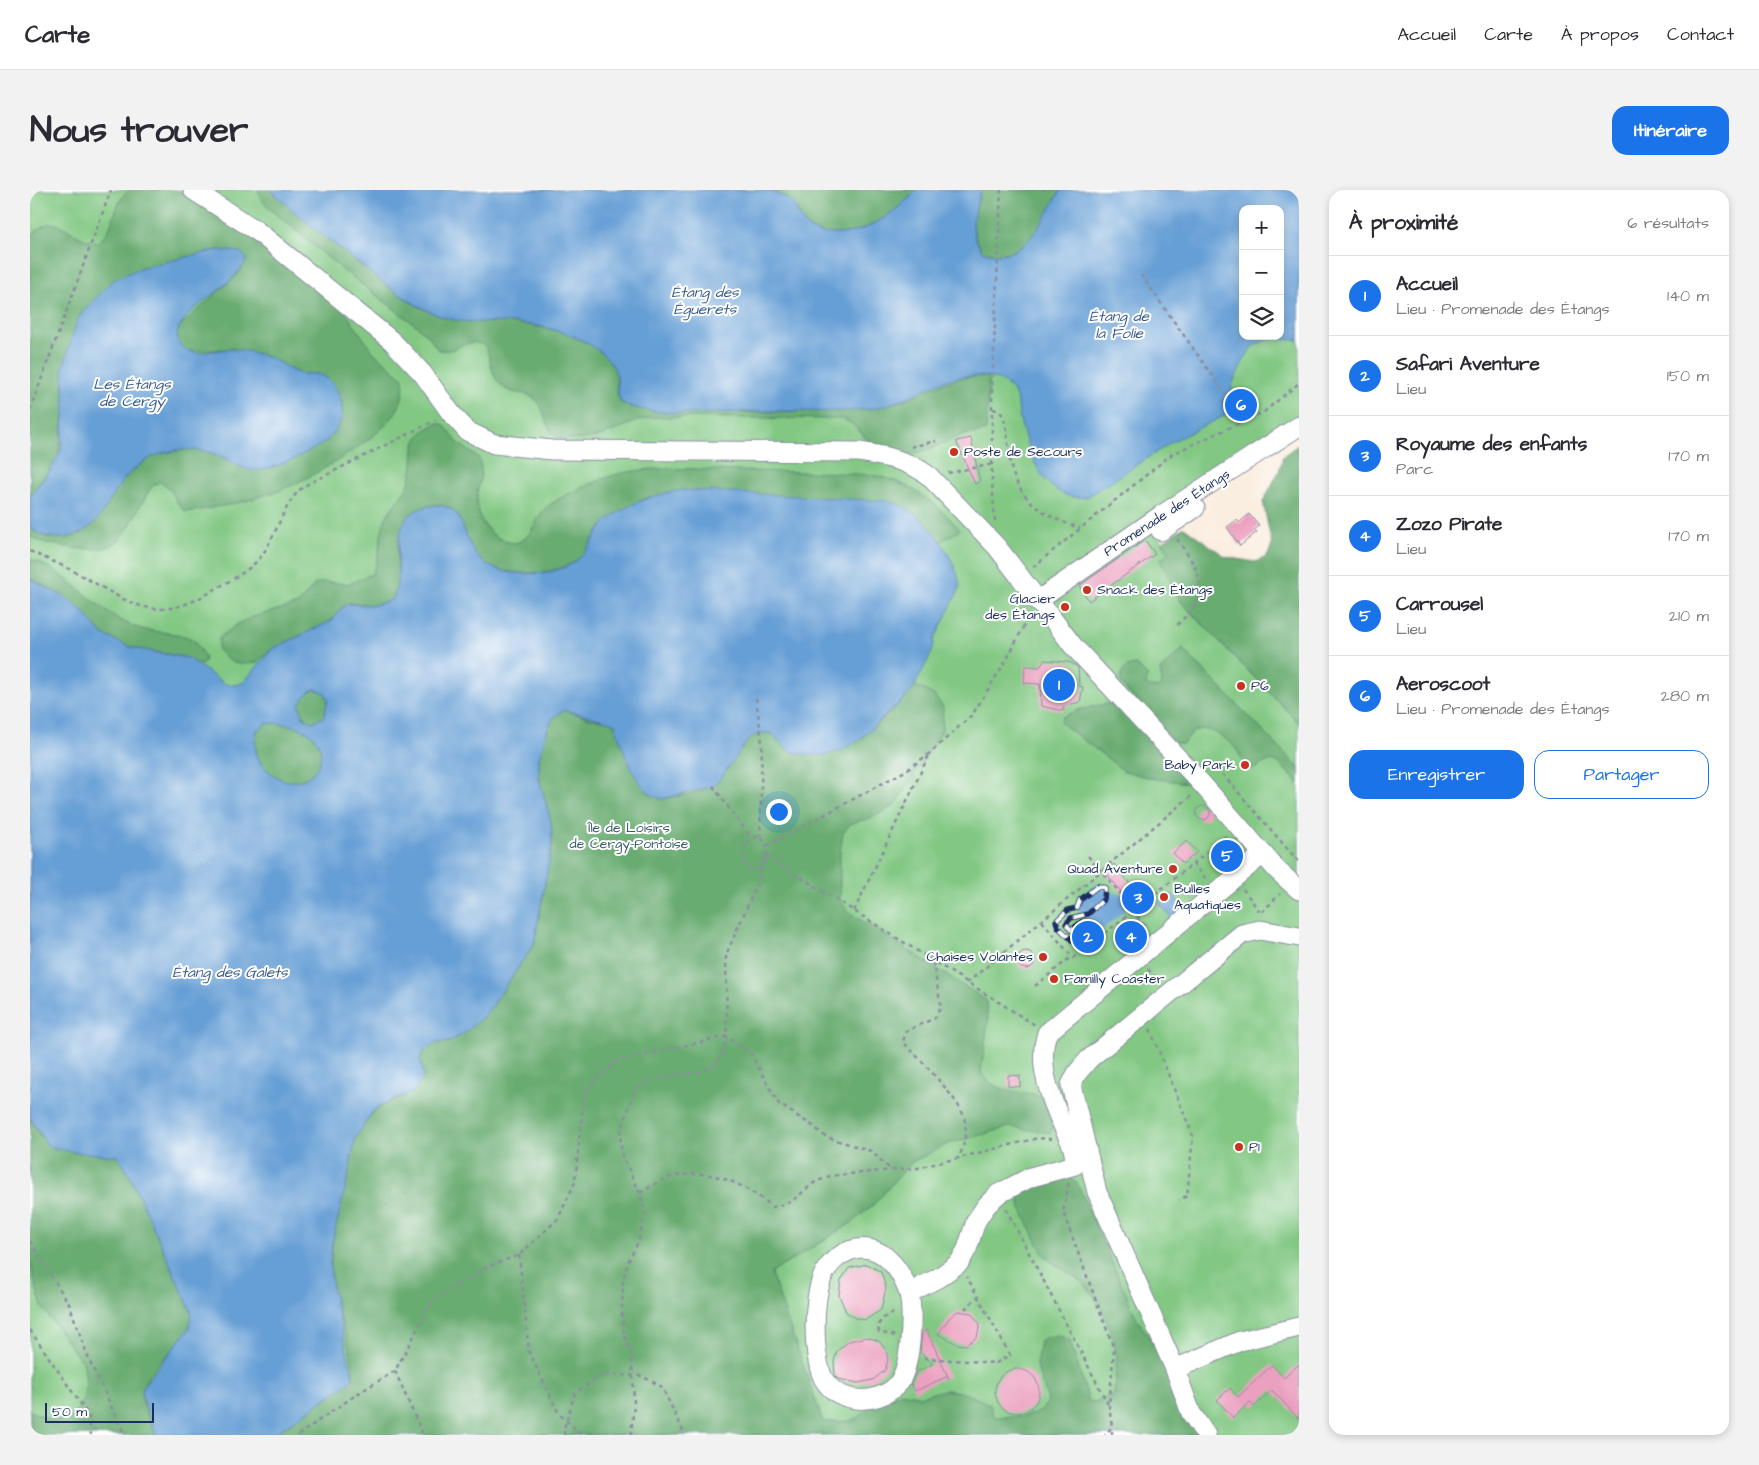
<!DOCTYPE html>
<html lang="fr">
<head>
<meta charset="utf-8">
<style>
	body { margin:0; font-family:"Architects Daughter",sans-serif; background:#f2f2f3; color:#2b2b33 }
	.controls { position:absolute; right:15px; top:15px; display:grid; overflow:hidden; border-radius:10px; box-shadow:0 2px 8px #0003 }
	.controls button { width:45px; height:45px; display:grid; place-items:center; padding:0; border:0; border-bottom:1px solid #e1e1e2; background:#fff; color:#2b2b33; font:25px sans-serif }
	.scale { position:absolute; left:15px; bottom:12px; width:109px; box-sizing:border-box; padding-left:5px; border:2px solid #1b2f5e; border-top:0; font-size:14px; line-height:18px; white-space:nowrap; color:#1b2f5e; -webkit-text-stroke:4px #fff; paint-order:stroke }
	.you { position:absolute; left:748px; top:621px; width:18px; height:18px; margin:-12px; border:4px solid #fff; border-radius:50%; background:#1a73e8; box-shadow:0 0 0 8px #1a73e833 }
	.badge { display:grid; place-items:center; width:32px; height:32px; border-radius:50%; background:#1a73e8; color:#fff; font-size:16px; font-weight:700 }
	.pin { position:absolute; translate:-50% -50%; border:2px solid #fff; box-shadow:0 1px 5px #0006 }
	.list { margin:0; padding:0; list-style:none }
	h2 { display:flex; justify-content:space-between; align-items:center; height:65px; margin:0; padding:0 20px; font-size:21px }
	h2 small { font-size:16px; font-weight:400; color:#7c7c81 }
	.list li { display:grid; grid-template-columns:32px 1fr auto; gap:15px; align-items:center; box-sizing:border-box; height:80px; padding:0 20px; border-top:1px solid #e1e1e2 }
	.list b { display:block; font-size:19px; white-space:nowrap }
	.list p { margin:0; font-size:16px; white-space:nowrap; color:#7c7c81 }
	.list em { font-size:16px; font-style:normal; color:#7c7c81 }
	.actions { display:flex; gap:10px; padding:15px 20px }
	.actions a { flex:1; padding:11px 0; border:1px solid #1a73e8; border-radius:15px; text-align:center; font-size:18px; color:#1a73e8 }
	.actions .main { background:#1a73e8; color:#fff }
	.icon { flex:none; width:28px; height:28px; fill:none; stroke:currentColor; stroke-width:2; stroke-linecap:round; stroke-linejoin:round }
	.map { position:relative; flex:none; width:1269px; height:1245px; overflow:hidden; border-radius:15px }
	header { display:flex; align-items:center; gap:30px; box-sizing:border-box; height:70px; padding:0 25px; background:#fff; border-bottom:1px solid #e1e1e2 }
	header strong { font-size:24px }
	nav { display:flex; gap:28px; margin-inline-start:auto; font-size:18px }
	.intro { display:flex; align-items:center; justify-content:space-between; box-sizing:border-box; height:120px; padding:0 30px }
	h1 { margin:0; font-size:35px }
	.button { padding:12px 22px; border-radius:15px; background:#1a73e8; color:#fff; font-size:18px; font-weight:700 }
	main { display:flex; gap:30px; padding:0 30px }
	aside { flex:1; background:#fff; border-radius:15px; box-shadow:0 2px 8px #0003 }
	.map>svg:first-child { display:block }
	.green { fill:#82c883; stroke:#4e7c70; fill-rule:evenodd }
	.forest { fill:#69ac71; stroke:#426e68 }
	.water { fill:#669fd5; stroke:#40679a; fill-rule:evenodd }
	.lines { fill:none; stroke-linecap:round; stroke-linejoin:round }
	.canal { stroke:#669fd5; stroke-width:15 }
	.building { fill:#eca0c0 }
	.minor-casing { stroke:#8a8e9f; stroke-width:21 }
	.path { stroke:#8a8e9f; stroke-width:2.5; stroke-dasharray:4 4; stroke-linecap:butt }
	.minor { stroke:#fff; stroke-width:19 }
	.rail-casing { stroke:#1b2f5e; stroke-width:5.5 }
	.rail { stroke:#fff; stroke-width:4; stroke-dasharray:11; stroke-linecap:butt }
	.poi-dot { fill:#c8321e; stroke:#fff; stroke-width:2 }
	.labels { text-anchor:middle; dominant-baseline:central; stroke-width:4; stroke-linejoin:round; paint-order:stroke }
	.poi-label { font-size:14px; fill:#1b2f5e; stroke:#fff; text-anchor:start }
	.street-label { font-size:14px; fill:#1b2f5e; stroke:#fff }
	.park-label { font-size:14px; fill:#3a5d69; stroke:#fff }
	.water-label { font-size:15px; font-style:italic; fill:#395c8e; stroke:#fff }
</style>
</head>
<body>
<header>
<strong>Carte</strong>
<nav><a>Accueil</a><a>Carte</a><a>À propos</a><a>Contact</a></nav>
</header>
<div class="intro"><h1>Nous trouver</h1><a class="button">Itinéraire</a></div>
<main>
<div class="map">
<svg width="1269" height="1245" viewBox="0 0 1269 1245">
	<rect width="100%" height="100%" fill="#fff"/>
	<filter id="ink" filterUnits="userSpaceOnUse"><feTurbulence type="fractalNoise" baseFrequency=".02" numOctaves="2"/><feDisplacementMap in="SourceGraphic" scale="10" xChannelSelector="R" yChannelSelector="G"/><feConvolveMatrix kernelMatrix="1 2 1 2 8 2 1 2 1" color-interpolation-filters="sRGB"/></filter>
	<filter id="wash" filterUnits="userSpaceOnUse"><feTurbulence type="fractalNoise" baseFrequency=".0096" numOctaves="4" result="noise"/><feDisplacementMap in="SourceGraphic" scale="20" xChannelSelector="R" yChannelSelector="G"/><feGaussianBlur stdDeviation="1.12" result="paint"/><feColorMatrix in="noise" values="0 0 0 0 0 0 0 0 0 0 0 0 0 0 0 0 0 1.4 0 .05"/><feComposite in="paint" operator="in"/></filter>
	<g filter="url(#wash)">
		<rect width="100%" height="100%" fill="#faeee0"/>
		<path class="green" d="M0,0h1269v239l-146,99 16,24 12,50 118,121v712h-1269zM1213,19h37v127h-37z"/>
		<g class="forest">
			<path d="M99,0h47l70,43 99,79 28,40 29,25c5,13 -2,31 -11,42 -21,25 -84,62 -116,73 -29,10 -59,16 -89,20 -11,-8 -14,-26 -26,-30 -8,2 -11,9 -15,16 -23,38 -21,56 -71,50 -14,-2 -31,-4 -44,-12v-8l13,8 8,2 44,-16 23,-38 13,-13 25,-17 33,-5 20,3 43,18 55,-19 20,-10 14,-40 -9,-19 -15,-8h-18l-31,-17 -34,-8 -45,2 -7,-4 -4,-6 -1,-8 3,-7 57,-51 10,-16 -7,-7 -23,-2 -106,32 -6,8 -7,8 -35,70 2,40 -7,50 -28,38v-258c28,-35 38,4 68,4 18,-12 14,-39 31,-52z"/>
			<path d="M228,0h13c29,26 60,51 91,75 24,20 48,41 79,51 25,8 49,5 75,7 17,2 35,6 52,11 17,7 44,20 48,39 2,9 -1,23 6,30 19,16 213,7 249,6 10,-3 20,-5 30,-8 32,-12 52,-27 88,-24l-3,54c-8,3 -17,2 -26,5 -29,12 -55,29 -86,9 -13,-8 -16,-21 -32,-26l-188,-2c-32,5 -48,25 -84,22 -5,0 -11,0 -15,-3 -11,-9 -9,-28 -20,-37 -7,-6 -17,-5 -25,-8 -20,-8 -17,-28 -25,-45 -18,-11 -31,10 -48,3l-7,-11 -13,-12 -73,-55 -74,-62 -8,-9z"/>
			<path d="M737,0h150c-24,23 -48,44 -83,44 -9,0 -19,-1 -26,-6 -8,-7 -9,-15 -15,-23 -5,-8 -18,-11 -26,-15z"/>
			<path d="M951,0h80c-20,32 -34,75 -79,61 -15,-27 -8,-34 -1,-61z"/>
			<path d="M408,233l6,2 13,17 22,16c6,20 -2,23 -2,41 -1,19 11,37 31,43 20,5 25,-18 34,-30 11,-14 46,-27 63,-34 42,-15 93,-8 136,-7 46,1 92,0 137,5 34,8 59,27 82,54l-20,12 -28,-30 -264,-15c-15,9 -33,15 -45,28 -10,11 -16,29 -28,37 -24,14 -78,18 -98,-6 -9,-12 -14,-29 -20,-42 -8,-8 -17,-11 -28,-8 -5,1 -9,5 -13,8 -33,23 -8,61 -24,86l-17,5 -24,-2 -9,4 -11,14 -59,28 -16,14 -17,1 -9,-3 -12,-11 1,-12 20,-15 14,-6 45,-13 17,-20 9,-2 24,2 24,-10c9,-18 6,-38 14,-56 6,-14 20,-23 24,-38 8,-28 -5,-43 28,-57z"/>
			<polygon points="1269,254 1269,533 1151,412 1130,370 1139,362 1132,352 1154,337 1196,367 1225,372 1237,367 1242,355 1233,312 1249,281 1253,266"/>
			<path d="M0,369c38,12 63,49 100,66 19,9 45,5 64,15l11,18 -2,6c-7,3 -16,-7 -24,-8 -23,-4 -58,-7 -77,-22 -24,-18 -43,-44 -72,-55z"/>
			<path d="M1153,459l116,119v16l-20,-21 -10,-2 -16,8 -6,-1c-5,-6 -7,-14 -12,-20 -7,-9 -26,-22 -38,-18 -6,2 -10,9 -14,14l-7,-1 -55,-59c-2,-11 4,-19 15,-19l11,10 -1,9 3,3 8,1 5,-5 -2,-13z"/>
			<path d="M885,495l19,10 9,12 -1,24 -47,74 -19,11 -26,8 -7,9 -3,19v47l7,12 139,89 2,21 -7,51c13,22 38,18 60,24l11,24 1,8 -3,5 -40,-6 -62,17 -36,18 -37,41 -22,19 -82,51 52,149 27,-1 8,-3 10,-10 33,-16 20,4 24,-6 16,2 20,8 9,5 4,12c17,-1 47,4 54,-17l-12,-35 4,-24c10,-7 19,-6 30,-1l19,61 7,1 18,-8 3,-39 -4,-17 -14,-35 -15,-20 -34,-22 -7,-7 -22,-45 -2,-15 3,-7 44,-12 11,8 60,136 32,48 32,68h-928l77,-53 3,-5c1,-26 -16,-63 -21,-90 -6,-39 8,-78 17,-116 4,-15 3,-30 12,-44 11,-18 26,-25 45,-31l18,-46 12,-7 13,-1 43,-36 42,-62 18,-100 -1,-22 -12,-44v-20l10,-33 6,-9 9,-6 25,8 22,3 51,78c13,-3 31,-4 43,-10 22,-11 36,-62 66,-56l10,10 77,-2 40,-36z"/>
			<polygon points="285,499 295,503 298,509 294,527 283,532 274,528 269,514 280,501"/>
			<polygon points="1081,513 1088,514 1164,594 1121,588 1094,581 1030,532 1032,527 1048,520"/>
			<path d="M237,533c94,-1 46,91 -1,46 -11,-10 -13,-25 -9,-39z"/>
			<path d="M0,928c8,13 12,25 27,31l61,7 12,20 62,137c0,34 -47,49 -50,81 -1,12 10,30 14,41h-126v-24l21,9 15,-1 6,-3 10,-13 4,-18 -2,-20 -42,-58 -7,-22 -5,-26z"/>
		</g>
		<g class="water">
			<path d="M241,0h496c7,4 19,6 24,12 7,7 8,18 17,26 6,5 17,6 26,6 35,0 59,-21 83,-44h64c-7,27 -14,35 1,61 44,15 59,-30 79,-61h238v150c-33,-1 -45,-4 -59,28 -6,14 -8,11 -9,29h-4l-5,4 6,11 -4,4 -49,24 -88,57c-43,6 -59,-45 -67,-78 -2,-9 -2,-22 -8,-29 -10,-12 -23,-14 -38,-14 -36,-1 -68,28 -104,33 -32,4 -66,2 -98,2 -37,0 -121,9 -151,-9 -6,-11 -1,-25 -8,-36 -19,-29 -65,-40 -98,-43 -26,-2 -50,2 -75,-7 -34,-13 -62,-38 -91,-60 -26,-21 -54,-42 -78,-66zM1213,19h37v127h-37z"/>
			<path d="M187,60l23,2 7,7c-13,28 -63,49 -69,72 -3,8 2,15 9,19 13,7 33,-2 48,-1 14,2 31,6 43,13 7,4 13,9 20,11 6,2 12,0 19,1 17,3 27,25 25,41 -2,10 -8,20 -16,26 -15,11 -57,32 -76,29 -11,-2 -20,-10 -30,-14 -28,-11 -59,-8 -82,10 -22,16 -27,38 -43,56 -17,19 -47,21 -65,6v-32l20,-25 11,-21 4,-42 -2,-40 13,-45 5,-9 30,-32 10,-6 22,-9z"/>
			<path d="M654,300l203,11c36,7 66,50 73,84l-2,7 -23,46 -3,14 -20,39 -54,50 -18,10 -14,4h-20l-16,-4 -19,-18h-12l-11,7 -28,39 -7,7 -51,13c-26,-4 -40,-52 -47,-75 -4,-3 -43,-12 -51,-14l-9,6 -6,9 -10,33v20l12,44 1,22 -18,100 -42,62 -8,10 -22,19 -13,7 -13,1 -12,7 -4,9 4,17 -11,16 -26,10 -14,9 -18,28 -5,29 -18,75 -2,21 2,23 21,90 -3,5 -77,53h-117l-14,-39 1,-10 47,-59 2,-14 -62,-137 -12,-20 -45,-4 -25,-6 -18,-28v-539l35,18 17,13 21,25 30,13 55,10 37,26 12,1 7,-3 28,-33 59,-28 15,-17 29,1 17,-5c17,-27 -12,-84 37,-94 12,-2 20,0 28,8 7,13 11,30 20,42 19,24 78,22 100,4 15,-12 20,-33 36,-44 21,-15 46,-23 71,-26zM285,499l10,4 3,6 -4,18 -11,5 -9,-4 -5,-14 11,-13zM237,533c94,-1 46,91 -1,46 -11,-10 -13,-25 -9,-39z"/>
			<polygon points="1141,703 1155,720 1143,729 1129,713"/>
		</g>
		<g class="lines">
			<polygon class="canal" points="1068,702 1078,710 1086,710 1088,714 1087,718 1071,731 1065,726 1071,717 1066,711 1057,716 1054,714"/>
		</g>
		<g id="blocks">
			<g class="building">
				<polygon points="941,248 950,292 945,294 926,251"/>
				<polygon points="1219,324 1229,336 1224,340 1227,342 1210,356 1197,337 1207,330 1209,333"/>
				<polygon points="1115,350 1125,364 1059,411 1049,396"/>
				<polygon points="1014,470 1039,472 1048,477 1049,496 1053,497 1050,512 1034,516 1033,521 1011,516 1010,494 994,493 995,476 1010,477"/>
				<circle cx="1173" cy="623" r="7"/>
				<polygon points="1157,651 1167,662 1153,674 1143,663"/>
				<circle cx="1197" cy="664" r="12"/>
				<polygon points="1084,674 1108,704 1099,711 1075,682"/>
				<circle cx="996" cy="770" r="9"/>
				<polygon points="978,885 990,886 990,897 978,896"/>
				<polygon points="837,1074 851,1082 856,1098 851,1120 835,1130 825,1128 816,1122 809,1105 811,1090 819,1078"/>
				<polygon points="928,1121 941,1123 950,1134 947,1147 936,1155 927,1154 908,1144 920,1127"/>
				<polygon points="896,1139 919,1189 916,1187 885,1201 881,1193 886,1182 903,1174 890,1162 892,1144"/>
				<polygon points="837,1147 849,1151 856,1160 858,1170 855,1180 843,1190 828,1193 808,1189 805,1186 804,1171 807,1161 819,1151"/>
				<polygon points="1269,1174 1269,1229 1242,1200 1224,1217 1220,1212 1203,1228 1187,1210 1200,1198 1208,1207 1242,1175 1254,1188"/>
				<circle cx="987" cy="1201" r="22"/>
			</g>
		</g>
	</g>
	<g filter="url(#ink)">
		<use href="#blocks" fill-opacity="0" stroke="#8a8e9f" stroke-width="1"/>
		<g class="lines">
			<defs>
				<g id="minor">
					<path d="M163,0l64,41 135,110 31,33 28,39 16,18 27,13 58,6 307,2c26,4 49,8 70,24l68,71 77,100 129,138 74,85 22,20"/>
					<polyline points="1131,341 1165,318"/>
					<polyline points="1007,411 1130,326 1269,236"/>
					<path d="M879,1103c4,21 3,75 -12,92 -22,23 -66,18 -76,-12 -8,-24 -8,-71 1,-95 11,-27 44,-41 67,-18 10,9 15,21 20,33l29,-15 21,-15 8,-14 9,-28 10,-15 12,-12 33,-17 44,-12c0,-19 -5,-23 -12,-39 -13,-29 -26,-62 -16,-93l216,-179"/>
					<polyline points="1145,1179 1210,1151 1269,1137"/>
					<polyline points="1176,1245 1161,1223 1145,1179 1067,1002 1041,895 1047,883 1059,869 1212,744 1230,740 1269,747"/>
				</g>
			</defs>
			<use href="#minor" class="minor-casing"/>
			<g class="path">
				<polyline points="1111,85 1204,216"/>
				<path d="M963,219l7,2c8,12 7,27 9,41 3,44 32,64 71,76"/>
				<polyline points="0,220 81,0"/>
				<polyline points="881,257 906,251"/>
				<polyline points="918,283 963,274"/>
				<polyline points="965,331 962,293 962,203 971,0"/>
				<path d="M1147,349c13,18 30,42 20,64 -4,8 -14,15 -19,21l1,1"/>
				<path d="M0,361c16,8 33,14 49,23 55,31 77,53 138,14 14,-8 30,-16 41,-28 19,-22 23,-55 46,-74l132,-66"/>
				<polyline points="1003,377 1142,264 1234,222 1269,193"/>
				<polyline points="726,508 732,552 730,646"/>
				<polyline points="1187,578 1269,672"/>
				<polyline points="683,596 720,647"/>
				<polyline points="737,656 877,580 900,563 942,525 977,469 1000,424"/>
				<polyline points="737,666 1005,835"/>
				<polyline points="1058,666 1104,719"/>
				<polyline points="1163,674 1196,646"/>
				<polyline points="1213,699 1232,725"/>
				<polyline points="1102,720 1117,739"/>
				<polyline points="824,721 899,565"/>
				<polyline points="1232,722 1250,704"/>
				<polyline points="1012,731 1043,768 1163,674 1177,690"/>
				<path d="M903,772l8,45 -6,11 -29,13 -3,11c15,15 56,57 61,75 4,14 0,30 -6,42"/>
				<polyline points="1118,779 1129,792"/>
				<polyline points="937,793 1162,605"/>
				<polyline points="1005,796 1041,767"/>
				<polyline points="1120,839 1163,946 1157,1006 1149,1010"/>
				<polyline points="1039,993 1033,1022 1084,1159 1079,1216 1082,1237 1075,1245"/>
				<path d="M610,1003c9,-5 18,-12 28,-15 41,-12 73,4 105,29l18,-5 24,-20 15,-6 61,-6"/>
				<polyline points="976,1019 1079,1216"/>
				<polyline points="0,1051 39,1114 60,1172 95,1245"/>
				<polyline points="489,1065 499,1162 529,1224 552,1245"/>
				<polyline points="935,1119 947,1107"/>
				<polyline points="0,1140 59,1226 61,1245"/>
				<polyline points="865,1146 849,1142 848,1137 851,1129 865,1122"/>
				<polyline points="894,1168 966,1173 980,1165 937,1087"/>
				<polyline points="365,1181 393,1245"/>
				<path d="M268,1245l59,-41 38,-23 38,-71 51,-32 35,-13 39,-36 17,-37 8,-78 4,-15 30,-28 110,-25 -1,-81 31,-71 9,-28 1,-10 -7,-10c-17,3 -24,22 -9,34l8,-1 7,-13"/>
				<polyline points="534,1245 535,1235 545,1203 574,1184 612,1186 632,1197 655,1245"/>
				<polyline points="601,1245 604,1215 602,1167 594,1144 592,1123 593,1090 598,1072 609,1050 615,1022 610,1003 592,965 590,944 605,900 623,888 670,882 685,875 692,865 697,846 705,853 719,861 749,914 783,936 796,947 841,961 861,980 888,978 1008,948 1021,949"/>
				<polyline points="1082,1245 1082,1239"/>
			</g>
			<use href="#minor" class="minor"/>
			<defs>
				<polygon id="rail" points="1068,696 1075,698 1074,709 1058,724 1041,728 1036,734 1041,740 1053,731 1060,732 1060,740 1049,751 1044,752 1028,737 1026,731 1038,720 1047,718 1050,710"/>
			</defs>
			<use href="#rail" class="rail-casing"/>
			<use href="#rail" class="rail"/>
		</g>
	</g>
	<g class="poi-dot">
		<circle cx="924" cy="262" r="5"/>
		<circle cx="1057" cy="400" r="5"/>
		<circle cx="1035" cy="417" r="5"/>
		<circle cx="1211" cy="496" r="5"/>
		<circle cx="1215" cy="575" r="5"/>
		<circle cx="1143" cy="679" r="5"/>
		<circle cx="1134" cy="707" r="5"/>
		<circle cx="1013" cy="767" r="5"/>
		<circle cx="1024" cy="789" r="5"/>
		<circle cx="1209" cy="957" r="5"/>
	</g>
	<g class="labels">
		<g class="poi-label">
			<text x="934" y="262">Poste de Secours</text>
			<text x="1067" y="400">Snack des Étangs</text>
			<text x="1025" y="409" text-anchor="end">Glacier<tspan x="1025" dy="16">des Étangs</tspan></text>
			<text x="1221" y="496">P6</text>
			<text x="1205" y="575" text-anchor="end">Baby Park</text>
			<text x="1133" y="679" text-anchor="end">Quad Aventure</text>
			<text x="1144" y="699">Bulles<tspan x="1144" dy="16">Aquatiques</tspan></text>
			<text x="1003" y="767" text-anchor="end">Chaises Volantes</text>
			<text x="1034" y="789">Familly Coaster</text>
			<text x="1219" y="957">P1</text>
		</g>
		<g class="street-label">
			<text transform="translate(1137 323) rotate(-33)">Promenade des Étangs</text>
		</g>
		<g class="park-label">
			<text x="599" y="638">Île de Loisirs<tspan x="599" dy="16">de Cergy-Pontoise</tspan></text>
		</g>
		<g class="water-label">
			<text x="675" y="102">Étang des<tspan x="675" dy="17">Éguerets</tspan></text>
			<text x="1089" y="126">Étang de<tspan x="1089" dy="17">la Folie</tspan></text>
			<text x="102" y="194">Les Étangs<tspan x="102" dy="17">de Cergy</tspan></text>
			<text x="200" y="782">Étang des Galets</text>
		</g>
	</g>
</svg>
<div class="controls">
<button>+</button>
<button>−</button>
<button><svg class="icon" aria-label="layers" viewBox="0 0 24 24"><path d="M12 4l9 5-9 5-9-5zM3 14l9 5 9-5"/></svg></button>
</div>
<div class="scale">50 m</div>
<div class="you"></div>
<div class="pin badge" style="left:1029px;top:495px">1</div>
<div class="pin badge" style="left:1058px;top:747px">2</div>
<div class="pin badge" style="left:1108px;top:708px">3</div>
<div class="pin badge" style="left:1101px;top:747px">4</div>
<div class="pin badge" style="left:1197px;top:666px">5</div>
<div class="pin badge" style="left:1211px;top:215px">6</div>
</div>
<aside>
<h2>À proximité<small>6 résultats</small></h2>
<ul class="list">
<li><span class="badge">1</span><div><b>Accueil</b><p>Lieu · Promenade des Étangs</p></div><em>140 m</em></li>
<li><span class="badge">2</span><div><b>Safari Aventure</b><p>Lieu</p></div><em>150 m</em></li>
<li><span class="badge">3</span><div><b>Royaume des enfants</b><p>Parc</p></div><em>170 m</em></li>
<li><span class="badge">4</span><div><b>Zozo Pirate</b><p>Lieu</p></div><em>170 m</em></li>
<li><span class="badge">5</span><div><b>Carrousel</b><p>Lieu</p></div><em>210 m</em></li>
<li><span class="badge">6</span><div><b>Aeroscoot</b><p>Lieu · Promenade des Étangs</p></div><em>280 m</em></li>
</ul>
<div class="actions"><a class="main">Enregistrer</a><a>Partager</a></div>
</aside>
</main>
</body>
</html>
